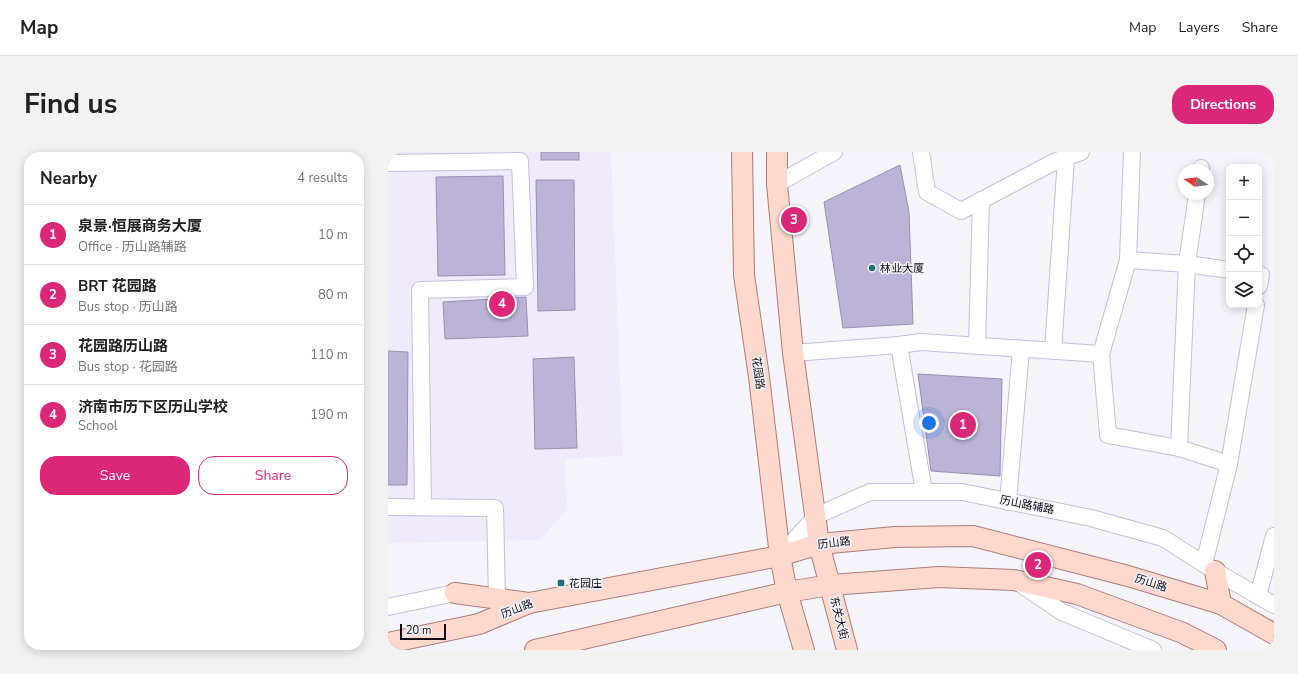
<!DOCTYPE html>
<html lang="en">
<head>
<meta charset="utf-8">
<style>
	body { margin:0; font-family:"Nunito Sans","Noto Sans SC",sans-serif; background:#f2f2f2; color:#222 }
	.controls { position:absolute; right:12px; top:12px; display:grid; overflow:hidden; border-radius:8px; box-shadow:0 2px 10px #0003 }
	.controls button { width:36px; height:36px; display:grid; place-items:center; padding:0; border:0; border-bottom:1px solid #e0e0e0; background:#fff; color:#222; font:20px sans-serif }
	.compass { position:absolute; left:790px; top:12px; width:36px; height:36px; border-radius:50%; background:#fff; box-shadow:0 2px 10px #0003; rotate:283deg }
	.scale { position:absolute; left:12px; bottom:10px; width:46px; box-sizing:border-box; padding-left:4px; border:2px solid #0e0b17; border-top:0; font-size:11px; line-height:14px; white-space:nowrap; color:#0e0b17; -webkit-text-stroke:3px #f5f4fb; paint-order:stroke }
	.you { position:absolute; left:541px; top:271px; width:14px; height:14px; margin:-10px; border:3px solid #fff; border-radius:50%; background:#1a73e8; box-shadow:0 0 0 6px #1a73e833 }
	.badge { display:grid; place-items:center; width:26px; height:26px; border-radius:50%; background:#db2777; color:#fff; font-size:13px; font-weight:700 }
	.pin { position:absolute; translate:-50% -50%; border:2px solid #fff; box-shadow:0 1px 4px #0006 }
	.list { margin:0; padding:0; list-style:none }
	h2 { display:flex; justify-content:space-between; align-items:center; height:52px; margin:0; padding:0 16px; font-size:17px }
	h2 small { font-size:13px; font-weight:400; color:#767676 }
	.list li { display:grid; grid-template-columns:26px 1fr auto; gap:12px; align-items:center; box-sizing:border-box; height:60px; padding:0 16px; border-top:1px solid #e0e0e0 }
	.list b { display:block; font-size:15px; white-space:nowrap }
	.list p { margin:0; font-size:13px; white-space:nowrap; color:#767676 }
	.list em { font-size:13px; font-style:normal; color:#767676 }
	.actions { display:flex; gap:8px; padding:12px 16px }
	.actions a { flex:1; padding:9px 0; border:1px solid #db2777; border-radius:16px; text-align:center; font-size:14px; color:#db2777 }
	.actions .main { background:#db2777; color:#fff }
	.icon { flex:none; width:22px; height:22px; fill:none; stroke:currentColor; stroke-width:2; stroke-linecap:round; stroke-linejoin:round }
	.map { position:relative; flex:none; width:886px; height:498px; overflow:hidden; border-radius:16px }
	header { display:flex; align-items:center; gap:24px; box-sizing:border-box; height:56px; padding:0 20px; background:#fff; border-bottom:1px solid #e0e0e0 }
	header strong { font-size:19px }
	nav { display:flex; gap:22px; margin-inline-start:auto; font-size:14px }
	.intro { display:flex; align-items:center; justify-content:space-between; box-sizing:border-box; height:96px; padding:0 24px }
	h1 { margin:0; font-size:28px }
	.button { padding:10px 18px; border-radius:16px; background:#db2777; color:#fff; font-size:14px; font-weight:700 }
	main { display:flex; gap:24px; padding:0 24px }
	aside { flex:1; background:#fff; border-radius:16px; box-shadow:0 2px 10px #0003 }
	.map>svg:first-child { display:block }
	.built { fill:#efebfc }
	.building { fill:#bcb4d6; stroke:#9890b1 }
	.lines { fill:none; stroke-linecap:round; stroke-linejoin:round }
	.minor-casing { stroke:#c5bddf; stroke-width:18 }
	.major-casing { stroke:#aa7e78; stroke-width:22 }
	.minor { stroke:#fff; stroke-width:16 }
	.major { stroke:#fed7cd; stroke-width:20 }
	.poi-dot { fill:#246e77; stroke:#f5f4fb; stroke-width:1.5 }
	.labels { text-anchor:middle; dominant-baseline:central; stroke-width:3; stroke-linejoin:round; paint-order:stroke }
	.poi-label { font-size:11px; fill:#0e0b17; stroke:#f5f4fb; text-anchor:start }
	.street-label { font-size:11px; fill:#0e0b17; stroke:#f5f4fb }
</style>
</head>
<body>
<header>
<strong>Map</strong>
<nav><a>Map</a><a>Layers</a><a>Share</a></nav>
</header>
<div class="intro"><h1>Find us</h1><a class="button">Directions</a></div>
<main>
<aside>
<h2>Nearby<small>4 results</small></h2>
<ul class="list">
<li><span class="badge">1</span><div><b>泉景·恒展商务大厦</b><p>Office · 历山路辅路</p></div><em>10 m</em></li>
<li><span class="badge">2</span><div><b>BRT 花园路</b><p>Bus stop · 历山路</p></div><em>80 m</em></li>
<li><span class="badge">3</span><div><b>花园路历山路</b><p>Bus stop · 花园路</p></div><em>110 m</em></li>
<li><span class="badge">4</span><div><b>济南市历下区历山学校</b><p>School</p></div><em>190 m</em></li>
</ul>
<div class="actions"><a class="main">Save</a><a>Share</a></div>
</aside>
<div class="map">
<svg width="886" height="498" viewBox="0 0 886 498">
	<rect width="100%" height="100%" fill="#f5f4fb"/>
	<polygon class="built" points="0,0 223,0 235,304 177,307 179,357 152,388 0,391"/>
	<g class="building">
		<rect x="153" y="0" width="38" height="8"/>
		<polygon points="512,13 521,60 525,172 455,176 436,50"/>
		<polygon points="115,24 117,123 50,124 48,25"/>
		<polygon points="148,28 186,28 187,158 150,159"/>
		<polygon points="138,145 140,184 57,187 55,150"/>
		<polygon points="0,199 20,200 19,333 0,333"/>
		<polygon points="186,205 189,296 147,297 145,207"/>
		<polygon points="530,222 614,227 612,324 543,319"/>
	</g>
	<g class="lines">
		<defs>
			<g id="minor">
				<polyline points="533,0 539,40 573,59 666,10 693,0"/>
				<polyline points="744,0 740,108 799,112 841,118"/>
				<polyline points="0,11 132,9 137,135 32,138 35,355"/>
				<polyline points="813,18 813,16"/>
				<polyline points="389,32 446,0"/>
				<polyline points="871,122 873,123 871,134"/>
				<polyline points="511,193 536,340"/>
				<polyline points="589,193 593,48"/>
				<polyline points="665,199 678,6"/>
				<polyline points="405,201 511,193 533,190 713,202 720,283 791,296 841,312 816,412"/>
				<polyline points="713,202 740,108"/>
				<polyline points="791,296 799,112 809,42"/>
				<polyline points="841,312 868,153"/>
				<polyline points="620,350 633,197"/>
				<polyline points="0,355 107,356 109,446"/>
				<polyline points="392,404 428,364 482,340 574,340 703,366 775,386 827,419 886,453"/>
				<polyline points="631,431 674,460 765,498"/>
				<polyline points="870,444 886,384"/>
				<polyline points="0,455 67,441"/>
			</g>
			<g id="major">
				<polyline points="354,0 356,123 371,225 392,404 399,440 416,498"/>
				<polyline points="389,0 389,32 405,201 431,392 459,498"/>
				<polyline points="827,419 833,452"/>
				<polyline points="67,441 141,451"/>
				<polyline points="0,491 91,472 141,451 392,404 431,392 507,385 585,384 740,424 833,452 886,482"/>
				<polyline points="147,498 399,440 443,433 551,425 626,428 689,442 795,481 828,498"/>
			</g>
		</defs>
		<use href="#minor" class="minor-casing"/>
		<use href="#major" class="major-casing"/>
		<use href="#minor" class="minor"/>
		<use href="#major" class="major"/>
	</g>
	<g class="poi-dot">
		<circle cx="484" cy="116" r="4"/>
		<rect x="169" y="427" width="8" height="8" rx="2"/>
	</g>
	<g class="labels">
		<g class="poi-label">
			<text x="492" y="116">林业大厦</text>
			<text x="181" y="431">花园庄</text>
		</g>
		<g class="street-label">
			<text transform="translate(370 221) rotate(82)">花园路</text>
			<text transform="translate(639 353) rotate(11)">历山路辅路</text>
			<text transform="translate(446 391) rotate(-7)">历山路</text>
			<text transform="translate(763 431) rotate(17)">历山路</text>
			<text transform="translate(129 457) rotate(-21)">历山路</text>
			<text transform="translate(451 466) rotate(76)">东关大街</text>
		</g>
	</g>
</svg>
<div class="controls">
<button>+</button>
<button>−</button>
<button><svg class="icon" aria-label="locate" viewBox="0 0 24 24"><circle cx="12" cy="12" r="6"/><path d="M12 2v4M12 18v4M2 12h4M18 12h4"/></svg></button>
<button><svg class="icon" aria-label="layers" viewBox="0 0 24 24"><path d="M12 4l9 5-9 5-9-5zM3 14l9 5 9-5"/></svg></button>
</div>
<svg class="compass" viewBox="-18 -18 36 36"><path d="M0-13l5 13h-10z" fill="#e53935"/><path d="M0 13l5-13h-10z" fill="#767676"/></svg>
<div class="scale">20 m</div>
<div class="you"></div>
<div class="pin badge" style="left:575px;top:273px">1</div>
<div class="pin badge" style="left:650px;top:413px">2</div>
<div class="pin badge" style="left:406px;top:68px">3</div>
<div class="pin badge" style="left:114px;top:152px">4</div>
</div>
</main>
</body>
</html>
